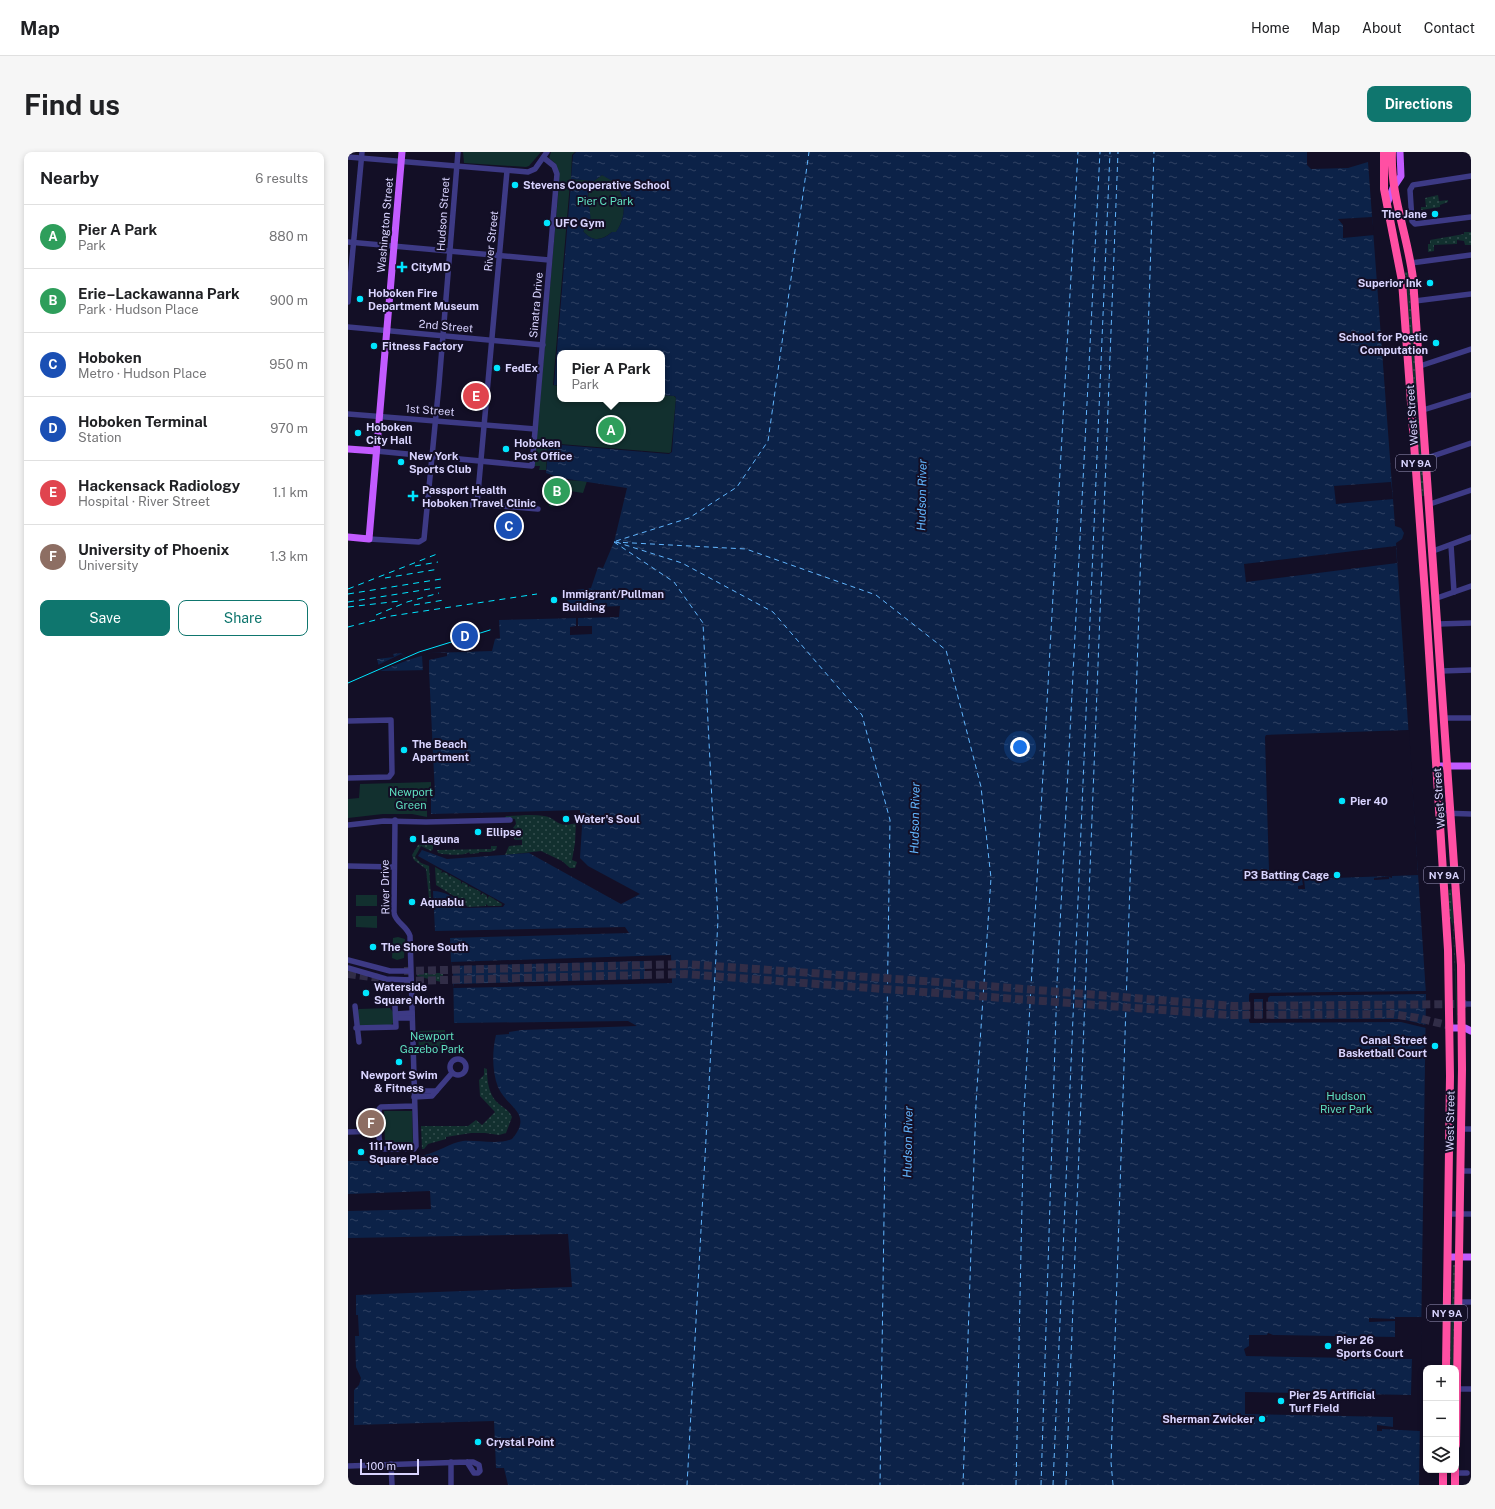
<!DOCTYPE html>
<html lang="en">
<head>
<meta charset="utf-8">
<style>
	body { margin:0; font-family:"Public Sans",sans-serif; background:#f6f6f6; color:#202124 }
	.controls { position:absolute; right:12px; bottom:12px; display:grid; overflow:hidden; border-radius:8px; box-shadow:0 2px 6px #0003 }
	.controls button { width:36px; height:36px; display:grid; place-items:center; padding:0; border:0; border-bottom:1px solid #e0e0e0; background:#fff; color:#202124; font:20px sans-serif }
	.scale { position:absolute; left:12px; bottom:10px; width:59px; box-sizing:border-box; padding-left:4px; border:2px solid #d9d4ff; border-top:0; font-size:11px; line-height:14px; white-space:nowrap; color:#d9d4ff; -webkit-text-stroke:3px #130f26; paint-order:stroke }
	.you { position:absolute; left:672px; top:595px; width:14px; height:14px; margin:-10px; border:3px solid #fff; border-radius:50%; background:#1a73e8; box-shadow:0 0 0 6px #1a73e833 }
	.badge { display:grid; place-items:center; width:26px; height:26px; border-radius:50%; background:#0f766e; color:#fff; font-size:13px; font-weight:700 }
	.pin { position:absolute; translate:-50% -50%; border:2px solid #fff; box-shadow:0 1px 4px #0006 }
	.popup { position:absolute; left:209px; top:198px; width:108px; height:52px; box-sizing:border-box; display:grid; place-content:center; border-radius:8px; background:#fff; filter:drop-shadow(0 1px 3px #0005); font-size:13px; white-space:nowrap; color:#757577 }
	.popup b { font-size:15px; color:#202124 }
	.popup::after { content:''; position:absolute; left:50%; top:100%; margin-left:-8px; border:8px solid transparent; border-top-color:#fff }
	.list { margin:0; padding:0; list-style:none }
	h2 { display:flex; justify-content:space-between; align-items:center; height:52px; margin:0; padding:0 16px; font-size:17px }
	h2 small { font-size:13px; font-weight:400; color:#757577 }
	.list li { display:grid; grid-template-columns:26px 1fr auto; gap:12px; align-items:center; box-sizing:border-box; height:64px; padding:0 16px; border-top:1px solid #e0e0e0 }
	.list b { display:block; font-size:15px; white-space:nowrap }
	.list p { margin:0; font-size:13px; white-space:nowrap; color:#757577 }
	.list em { font-size:13px; font-style:normal; color:#757577 }
	.actions { display:flex; gap:8px; padding:12px 16px }
	.actions a { flex:1; padding:9px 0; border:1px solid #0f766e; border-radius:8px; text-align:center; font-size:14px; color:#0f766e }
	.actions .main { background:#0f766e; color:#fff }
	.icon { flex:none; width:22px; height:22px; fill:none; stroke:currentColor; stroke-width:2; stroke-linecap:round; stroke-linejoin:round }
	.map { position:relative; flex:none; width:1123px; height:1333px; overflow:hidden; border-radius:8px }
	header { display:flex; align-items:center; gap:24px; box-sizing:border-box; height:56px; padding:0 20px; background:#fff; border-bottom:1px solid #e0e0e0 }
	header strong { font-size:19px }
	nav { display:flex; gap:22px; margin-inline-start:auto; font-size:14px }
	.intro { display:flex; align-items:center; justify-content:space-between; box-sizing:border-box; height:96px; padding:0 24px }
	h1 { margin:0; font-size:28px }
	.button { padding:10px 18px; border-radius:8px; background:#0f766e; color:#fff; font-size:14px; font-weight:700 }
	main { display:flex; gap:24px; padding:0 24px }
	aside { flex:1; background:#fff; border-radius:8px; box-shadow:0 2px 6px #0003 }
	.map>svg:first-child { display:block }
	.grass { fill:url(#grass-dots) }
	.park { fill:#12302f }
	.water { fill:url(#water-ripples) }
	.pier { fill:#130f26; fill-rule:evenodd }
	.lines { fill:none; stroke-linecap:round; stroke-linejoin:round }
	.ferry { stroke:#62b6ff; stroke-width:1; stroke-dasharray:5 4; stroke-linecap:butt }
	.highway-tunnel { stroke:#312d47; stroke-width:8; stroke-dasharray:8 4; stroke-linecap:butt }
	.minor { stroke:#3d3a85; stroke-width:5.5 }
	.major { stroke:#c25bff; stroke-width:7 }
	.highway { stroke:#ff4fa3; stroke-width:8 }
	.tram { stroke:#00e5ff; stroke-width:1 }
	.rail { stroke:#00e5ff; stroke-width:1; stroke-dasharray:6 5; stroke-linecap:butt }
	.poi-dot { fill:#00e5ff; stroke:#130f26; stroke-width:1.5 }
	.labels { text-anchor:middle; dominant-baseline:central; stroke-width:4; stroke-linejoin:round; paint-order:stroke }
	.shield { fill:#130f26; stroke:#9e99be; stroke-width:1 }
	.shield-label { font-size:10px; font-weight:bold; fill:#d9d4ff }
	.poi-label { font-size:11px; font-weight:bold; fill:#d9d4ff; stroke:#130f26; text-anchor:start }
	.park-label { font-size:11px; fill:#5fe0c0; stroke:#130f26 }
	.street-label { font-size:11px; fill:#d9d4ff; stroke:#130f26 }
	.water-label { font-size:12px; font-style:italic; fill:#62b6ff; stroke:#130f26 }
</style>
</head>
<body>
<header>
<strong>Map</strong>
<nav><a>Home</a><a>Map</a><a>About</a><a>Contact</a></nav>
</header>
<div class="intro"><h1>Find us</h1><a class="button">Directions</a></div>
<main>
<aside>
<h2>Nearby<small>6 results</small></h2>
<ul class="list">
<li><span class="badge" style="background:#2e9e5b">A</span><div><b>Pier A Park</b><p>Park</p></div><em>880 m</em></li>
<li><span class="badge" style="background:#2e9e5b">B</span><div><b>Erie–Lackawanna Park</b><p>Park · Hudson Place</p></div><em>900 m</em></li>
<li><span class="badge" style="background:#1a4fb4">C</span><div><b>Hoboken</b><p>Metro · Hudson Place</p></div><em>950 m</em></li>
<li><span class="badge" style="background:#1a4fb4">D</span><div><b>Hoboken Terminal</b><p>Station</p></div><em>970 m</em></li>
<li><span class="badge" style="background:#e0444e">E</span><div><b>Hackensack Radiology</b><p>Hospital · River Street</p></div><em>1.1 km</em></li>
<li><span class="badge" style="background:#8d6e63">F</span><div><b>University of Phoenix</b><p>University</p></div><em>1.3 km</em></li>
</ul>
<div class="actions"><a class="main">Save</a><a>Share</a></div>
</aside>
<div class="map">
<svg width="1123" height="1333" viewBox="0 0 1123 1333">
	<defs>
		<pattern id="grass-dots" width="8" height="8" patternUnits="userSpaceOnUse"><rect width="8" height="8" fill="#12302f"/><path d="M2 2h.1M6 6h.1" fill="none" stroke="#344d4e" stroke-width="1.8" stroke-linecap="round"/></pattern>
		<pattern id="water-ripples" width="26" height="14" patternUnits="userSpaceOnUse"><rect width="26" height="14" fill="#0c2248"/><path d="M2 4q2-2 4 0t4 0M15 11q2-2 4 0t4 0" fill="none" stroke="#2f4163"/></pattern>
	</defs>
	<rect width="100%" height="100%" fill="#130f26"/>
	<g class="grass">
		<polygon points="1090,43 1091,49 1100,48 1100,50 1092,53 1092,55 1073,58 1073,55 1078,55 1077,46"/>
		<polygon points="1116,80 1123,80 1123,93 1117,93 1116,89 1109,88 1109,92 1108,92 1086,93 1086,99 1080,100 1080,92 1082,92 1082,88 1116,82"/>
		<polygon points="1057,120 1060,120 1070,250 1067,250"/>
		<polygon points="1068,266 1071,266 1077,344 1074,344"/>
		<path d="M158,664c12,0 26,-2 38,0 14,2 12,13 32,7l-1,20 -3,17 5,2 -2,6h-5l-8,-7 -21,-10 -36,4 4,-9 13,-1v-5h-7l-2,-3v-9l3,-4 -1,-5 -10,-1z"/>
		<polygon points="75,692 85,693 85,697 83,699 73,694 67,705 73,711 81,714 83,746 81,746 78,717 66,708 64,703 70,693"/>
		<path d="M143,694h6l-1,4 -6,2h-11v1l-9,1 -1,-2c-4,4 -25,3 -31,1l-1,-3 54,-1z"/>
		<polygon points="87,715 94,719 93,721 96,720 100,722 101,725 102,723 113,729 113,732 115,730 120,733 120,736 121,734 133,740 132,742 133,743 135,741 139,744 139,747 141,744 154,752 153,754 140,754 138,752 138,754 120,755 109,746 88,733"/>
		<polygon points="1104,737 1110,874 1109,873 1105,774 1101,763 1100,738"/>
		<polygon points="93,816 95,817 95,828 93,830 69,824 69,821 93,821"/>
		<path d="M136,916l3,1c0,13 2,27 12,35 6,5 10,6 13,13l-6,16 -7,2 -14,-2h-14l-25,4v2l-18,5 -4,5h-2l-1,-23h47l8,-6 6,5 13,-13 -15,-16 -1,-16 5,-5z"/>
		<polygon points="1105,1113 1107,1113 1105,1216 1102,1216"/>
	</g>
	<g class="park">
		<polygon points="115,0 193,0 181,14 178,15 116,11"/>
		<path d="M203,0h24l-3,3 -1,24 23,2 8,-6 13,7 32,3v4l-29,-2c8,16 8,30 -2,45h-4c-11,9 -20,10 -29,-1 16,-11 -1,-29 8,-46l-21,-2 -17,202 7,1v13h102v-4l12,1 2,2 -5,54 -2,1 -121,-10 -2,27h-7l1,-4h-6l25,-281 -3,-21 -7,-6z"/>
		<polygon points="202,324 215,328 239,329 235,341 216,338 215,348 205,347 205,355 201,354"/>
		<polygon points="83,630 83,637 79,640 79,665 64,662 35,662 0,666 0,647 11,646 12,632"/>
		<rect x="8" y="743" width="21" height="11"/>
		<polygon points="8,764 29,764 29,776 8,775"/>
		<polygon points="50,785 57,787 56,806 49,808 44,806 45,786"/>
		<polygon points="42,856 45,860 45,871 43,873 11,874 8,860 11,857"/>
		<polygon points="97,878 98,901 71,902 70,879"/>
		<polygon points="36,959 64,959 65,993 37,993"/>
	</g>
	<path class="water" d="M228,0h731v13l4,4 37,-1 20,-6 27,364 6,2 3,5 -2,6 -6,4 30,451 -7,491h-911l-4,-17h-8l-2,-47 -140,4v-35l5,-5 2,-7 -5,-11 -1,-31h4l-1,-21h-2v-20l216,-8 -4,-53 -220,4v-27l83,-2 -1,-18 -82,3v-33c26,0 52,0 77,-6 13,-3 25,-12 38,-14 14,-1 37,4 49,-2 22,-26 -5,-31 -14,-52 -6,-15 -6,-36 -2,-52l13,-1v-2l13,-2 115,-4 -9,-5 -174,2 -1,-57 -2,-4 -1,-24 179,-5 -4,-6 -190,4 -2,-40c11,0 23,7 30,14v3l40,-1 2,-3 -87,-48 4,-6 25,9 82,-6 92,51 19,-10 -52,-28 -8,-8 2,-31 -2,-17 -149,4v-19h4l-6,-125 -49,1 -3,-12 17,-2 -1,-3 8,-1 7,7 23,-7 61,-2 3,-12 5,-1 -1,-18 120,-3 1,-11 -47,2 -5,-4 -2,-11 2,-2 23,-3 7,-21 5,1 11,-26 13,-54 -66,-10 -15,-5 3,-29 120,10 3,-2 4,-54 -1,-2 -13,-1v-42h-102v32h-6l17,-202 20,1c-10,18 9,35 -8,47 9,11 19,10 29,1h4c10,-14 10,-30 2,-45l29,2v-4l-33,-3 -12,-7 -8,6 -23,-2 2,-24z"/>
	<g class="pier">
		<polygon points="1024,65 1026,83 995,86 995,73 990,67"/>
		<polygon points="1043,330 1045,347 988,352 986,334"/>
		<polygon points="1048,394 1049,411 898,430 896,412"/>
		<polygon points="228,466 230,466 230,474 244,474 244,482 222,483 222,475 228,474"/>
		<polygon points="83,501 99,501 99,504 81,508 81,534 79,534 79,520 75,520 74,503"/>
		<polygon points="53,502 60,508 32,519 28,514"/>
		<polygon points="1061,578 1070,723 1044,724 1044,726 1041,725 1041,727 1026,728 1026,726 1043,724 956,727 957,737 950,737 950,734 955,733 954,727 898,729 896,727 898,719 921,718 917,585 918,583"/>
		<polygon points="323,803 324,831 105,836 106,832 297,827 297,809 105,814 103,810"/>
		<path d="M1078,839v3l-156,2 -2,2v19l3,2h130l25,6v3l-25,-6 -151,1 -1,-2v-26l1,-2zM906,847h9v19h-9z"/>
		<polygon points="1047,1165 1074,1165 1072,1279 1034,1277 1034,1279 1029,1279 1029,1273 1045,1275 1045,1265 897,1262 897,1240 1063,1243 1064,1207 898,1204 896,1197 901,1194 901,1183 919,1183 920,1181 925,1183 1047,1185 1047,1169 1021,1170 1021,1166 1047,1167"/>
	</g>
	<g class="lines">
		<g class="ferry">
			<polyline points="268,389 341,366 389,335 420,289 461,0"/>
			<polyline points="266,390 398,397 528,443 598,498 633,635 643,726 628,951 615,1333"/>
			<polyline points="266,390 326,430 355,471 370,768 339,1333"/>
			<polyline points="268,390 334,411 425,460 514,563 542,668 532,1333"/>
			<polyline points="668,1333 676,959 730,0"/>
			<polyline points="693,1333 709,831 752,0"/>
			<polyline points="705,1333 762,0"/>
			<polyline points="718,1333 770,0"/>
			<polyline points="765,1333 763,1310 806,0"/>
		</g>
		<g class="highway-tunnel">
			<polyline points="56,819 338,812 590,830 885,854 1120,852"/>
			<polyline points="0,822 31,826"/>
			<polyline points="56,829 337,822 880,863 1044,862 1070,866 1107,875"/>
		</g>
		<g class="minor">
			<polyline points="0,5 180,20 187,17 199,0"/>
			<polyline points="1123,24 1065,33 1062,38 1064,69 1067,72 1123,65"/>
			<polyline points="0,90 201,108"/>
			<polyline points="1063,111 1123,103"/>
			<polyline points="1067,149 1123,142"/>
			<polyline points="0,150 14,0"/>
			<polyline points="0,175 195,193"/>
			<polyline points="1072,214 1123,197"/>
			<polyline points="1075,258 1123,243"/>
			<polyline points="0,262 187,277"/>
			<polyline points="28,299 184,314 209,22 206,14 196,6"/>
			<polyline points="1079,306 1123,291"/>
			<polyline points="80,350 122,353 129,352 190,357"/>
			<polyline points="129,352 159,19"/>
			<polyline points="1082,352 1123,338"/>
			<polyline points="21,387 71,390 76,387 91,232 110,0"/>
			<polyline points="1103,393 1106,440"/>
			<polyline points="1085,399 1123,385"/>
			<polyline points="1089,446 1123,434"/>
			<polyline points="1090,472 1123,471"/>
			<polyline points="1093,519 1123,518"/>
			<polyline points="1097,566 1123,566"/>
			<polyline points="0,569 43,568 44,621 41,625 0,626"/>
			<polyline points="1092,661 1123,662"/>
			<path d="M47,668l-1,93c2,10 13,13 16,23l6,210 -2,3h-33l-2,-12v-28l2,-2 33,-1"/>
			<polyline points="0,673 36,669 78,670 162,668"/>
			<polyline points="0,714 46,715"/>
			<polyline points="0,808 42,819 62,819"/>
			<polyline points="0,816 38,827 63,828"/>
			<polyline points="1114,852 1123,852"/>
			<polyline points="7,854 11,890"/>
			<polyline points="48,862 64,861"/>
			<polyline points="48,866 64,866"/>
			<polyline points="8,876 48,875 47,854"/>
			<circle cx="110" cy="915" r="8"/>
			<polyline points="66,939 88,939"/>
			<polyline points="66,945 84,944 104,921"/>
			<polyline points="1113,977 1123,977"/>
			<polyline points="0,980 31,979"/>
			<polyline points="1112,1019 1123,1019"/>
			<polyline points="1101,1062 1123,1062"/>
			<polyline points="1111,1150 1123,1150"/>
			<polyline points="1108,1237 1123,1237"/>
			<polyline points="103,1310 103,1333"/>
			<polyline points="43,1312 44,1333"/>
			<polyline points="0,1314 119,1310 125,1310 131,1313 132,1319 130,1321 126,1321 119,1310"/>
			<polyline points="1107,1321 1119,1321"/>
		</g>
		<g class="major">
			<polyline points="1039,52 1045,36 1053,24 1052,0"/>
			<polyline points="0,297 28,299"/>
			<polyline points="0,385 21,387 54,0"/>
			<polyline points="1089,614 1123,614"/>
			<polyline points="1102,876 1117,876 1123,879"/>
			<polyline points="1100,1105 1123,1105"/>
		</g>
		<g class="highway">
			<polyline points="1036,0 1036,37 1054,129 1078,454 1100,798 1102,924 1098,1216"/>
			<path d="M1044,0c-2,43 16,84 21,127l48,686 1,104 -6,376"/>
			<polyline points="1095,1333 1095,1318"/>
			<polyline points="1107,1333 1107,1318"/>
		</g>
		<polyline class="tram" points="0,531 71,500 142,478"/>
		<g class="rail">
			<polyline points="67,414 90,410"/>
			<polyline points="37,426 91,417"/>
			<polyline points="0,437 89,402"/>
			<polyline points="0,442 93,427"/>
			<polyline points="0,450 94,435"/>
			<polyline points="66,453 96,448"/>
			<polyline points="0,455 52,449"/>
			<polyline points="28,463 59,450 91,441"/>
			<polyline points="0,475 43,464 189,442"/>
		</g>
	</g>
	<g class="poi-dot">
		<circle cx="167" cy="33" r="4"/>
		<circle cx="1087" cy="62" r="4"/>
		<circle cx="199" cy="71" r="4"/>
		<path d="M52 109h4v4h4v4h-4v4h-4v-4h-4v-4h4z"/>
		<circle cx="1082" cy="131" r="4"/>
		<circle cx="12" cy="147" r="4"/>
		<circle cx="1088" cy="191" r="4"/>
		<circle cx="26" cy="194" r="4"/>
		<circle cx="149" cy="216" r="4"/>
		<circle cx="10" cy="281" r="4"/>
		<circle cx="158" cy="297" r="4"/>
		<circle cx="53" cy="310" r="4"/>
		<path d="M63 338h4v4h4v4h-4v4h-4v-4h-4v-4h4z"/>
		<circle cx="206" cy="448" r="4"/>
		<circle cx="56" cy="598" r="4"/>
		<circle cx="994" cy="649" r="4"/>
		<circle cx="218" cy="667" r="4"/>
		<circle cx="130" cy="680" r="4"/>
		<circle cx="65" cy="687" r="4"/>
		<circle cx="989" cy="723" r="4"/>
		<circle cx="64" cy="750" r="4"/>
		<circle cx="25" cy="795" r="4"/>
		<circle cx="18" cy="841" r="4"/>
		<circle cx="1087" cy="894" r="4"/>
		<circle cx="51" cy="910" r="4"/>
		<circle cx="13" cy="1000" r="4"/>
		<circle cx="980" cy="1194" r="4"/>
		<circle cx="933" cy="1249" r="4"/>
		<circle cx="914" cy="1267" r="4"/>
		<circle cx="130" cy="1290" r="4"/>
	</g>
	<g class="labels">
		<g class="shield">
			<rect x="1048" y="303" width="40" height="16" rx="3"/>
			<rect x="1076" y="715" width="40" height="16" rx="3"/>
			<rect x="1079" y="1153" width="40" height="16" rx="3"/>
		</g>
		<g class="shield-label">
			<text x="1068" y="311">NY 9A</text>
			<text x="1096" y="723">NY 9A</text>
			<text x="1099" y="1161">NY 9A</text>
		</g>
		<g class="poi-label">
			<text x="175" y="33">Stevens Cooperative School</text>
			<text x="1079" y="62" text-anchor="end">The Jane</text>
			<text x="207" y="71">UFC Gym</text>
			<text x="63" y="115">CityMD</text>
			<text x="1074" y="131" text-anchor="end">Superior Ink</text>
			<text x="20" y="141">Hoboken Fire<tspan x="20" dy="13">Department Museum</tspan></text>
			<text x="1080" y="185" text-anchor="end">School for Poetic<tspan x="1080" dy="13">Computation</tspan></text>
			<text x="34" y="194">Fitness Factory</text>
			<text x="157" y="216">FedEx</text>
			<text x="18" y="275">Hoboken<tspan x="18" dy="13">City Hall</tspan></text>
			<text x="166" y="291">Hoboken<tspan x="166" dy="13">Post Office</tspan></text>
			<text x="61" y="304">New York<tspan x="61" dy="13">Sports Club</tspan></text>
			<text x="74" y="338">Passport Health<tspan x="74" dy="13">Hoboken Travel Clinic</tspan></text>
			<text x="214" y="442">Immigrant/Pullman<tspan x="214" dy="13">Building</tspan></text>
			<text x="64" y="592">The Beach<tspan x="64" dy="13">Apartment</tspan></text>
			<text x="1002" y="649">Pier 40</text>
			<text x="226" y="667">Water's Soul</text>
			<text x="138" y="680">Ellipse</text>
			<text x="73" y="687">Laguna</text>
			<text x="981" y="723" text-anchor="end">P3 Batting Cage</text>
			<text x="72" y="750">Aquablu</text>
			<text x="33" y="795">The Shore South</text>
			<text x="26" y="835">Waterside<tspan x="26" dy="13">Square North</tspan></text>
			<text x="1079" y="888" text-anchor="end">Canal Street<tspan x="1079" dy="13">Basketball Court</tspan></text>
			<text x="51" y="923" text-anchor="middle">Newport Swim<tspan x="51" dy="13">&amp; Fitness</tspan></text>
			<text x="21" y="994">111 Town<tspan x="21" dy="13">Square Place</tspan></text>
			<text x="988" y="1188">Pier 26<tspan x="988" dy="13">Sports Court</tspan></text>
			<text x="941" y="1243">Pier 25 Artificial<tspan x="941" dy="13">Turf Field</tspan></text>
			<text x="906" y="1267" text-anchor="end">Sherman Zwicker</text>
			<text x="138" y="1290">Crystal Point</text>
		</g>
		<g class="park-label">
			<text x="257" y="49">Pier C Park</text>
			<text x="63" y="640">Newport<tspan x="63" dy="13">Green</tspan></text>
			<text x="84" y="884">Newport<tspan x="84" dy="13">Gazebo Park</tspan></text>
			<text x="998" y="944">Hudson<tspan x="998" dy="13">River Park</tspan></text>
		</g>
		<g class="street-label">
			<text transform="translate(95 62) rotate(-86)">Hudson Street</text>
			<text transform="translate(37 73) rotate(-85)">Washington Street</text>
			<text transform="translate(143 89) rotate(-84)">River Street</text>
			<text transform="translate(188 153) rotate(-85)">Sinatra Drive</text>
			<text transform="translate(98 174) rotate(5)">2nd Street</text>
			<text transform="translate(82 258) rotate(4)">1st Street</text>
			<text transform="translate(1064 263) rotate(-94)">West Street</text>
			<text transform="translate(1091 646) rotate(-94)">West Street</text>
			<text transform="translate(37 735) rotate(-91)">River Drive</text>
			<text transform="translate(1102 969) rotate(-89)">West Street</text>
		</g>
		<g class="water-label">
			<text transform="translate(574 343) rotate(-89)">Hudson River</text>
			<text transform="translate(567 666) rotate(-89)">Hudson River</text>
			<text transform="translate(560 990) rotate(-89)">Hudson River</text>
		</g>
	</g>
</svg>
<div class="controls">
<button>+</button>
<button>−</button>
<button><svg class="icon" aria-label="layers" viewBox="0 0 24 24"><path d="M12 4l9 5-9 5-9-5zM3 14l9 5 9-5"/></svg></button>
</div>
<div class="scale">100 m</div>
<div class="you"></div>
<div class="pin badge" style="left:263px;top:278px;background:#2e9e5b">A</div>
<div class="popup"><b>Pier A Park</b>Park</div>
<div class="pin badge" style="left:209px;top:339px;background:#2e9e5b">B</div>
<div class="pin badge" style="left:161px;top:374px;background:#1a4fb4">C</div>
<div class="pin badge" style="left:117px;top:484px;background:#1a4fb4">D</div>
<div class="pin badge" style="left:128px;top:244px;background:#e0444e">E</div>
<div class="pin badge" style="left:23px;top:971px;background:#8d6e63">F</div>
</div>
</main>
</body>
</html>
